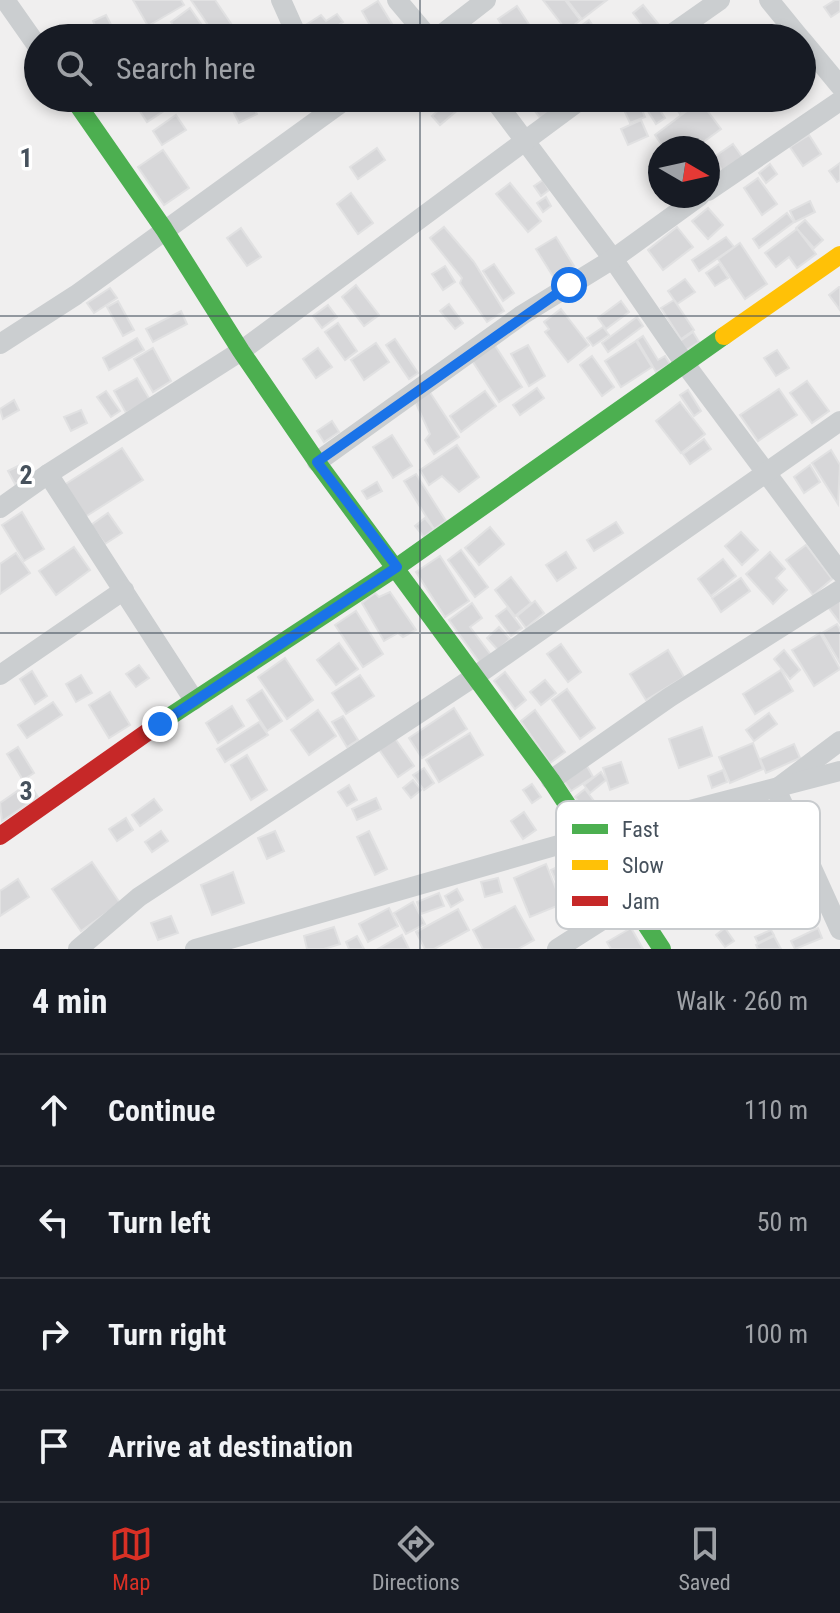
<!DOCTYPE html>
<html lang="en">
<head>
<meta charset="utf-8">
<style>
	body { margin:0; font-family:"Roboto Condensed",sans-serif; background:#242831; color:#f1f3f6 }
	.compass { position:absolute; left:648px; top:136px; width:72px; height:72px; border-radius:50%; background:#171b24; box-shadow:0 4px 12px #0003; rotate:99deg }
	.stop { position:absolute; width:24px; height:24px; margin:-18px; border:6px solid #1a73e8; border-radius:50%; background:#fff }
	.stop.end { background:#1a73e8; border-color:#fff; box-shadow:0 2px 8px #0008 }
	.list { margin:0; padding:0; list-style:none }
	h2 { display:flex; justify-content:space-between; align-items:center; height:104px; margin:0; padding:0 32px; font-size:34px }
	h2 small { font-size:26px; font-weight:400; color:#9ea1a6 }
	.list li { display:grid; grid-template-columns:52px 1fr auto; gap:24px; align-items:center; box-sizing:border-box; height:112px; padding:0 32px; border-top:2px solid #363941 }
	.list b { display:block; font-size:30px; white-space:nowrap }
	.list em { font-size:26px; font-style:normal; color:#9ea1a6 }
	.icon { flex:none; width:44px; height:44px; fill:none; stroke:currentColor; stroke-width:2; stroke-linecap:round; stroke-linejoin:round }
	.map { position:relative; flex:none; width:840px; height:949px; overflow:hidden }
	.search { position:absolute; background:#171b24; box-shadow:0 4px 12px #0003; left:24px; right:24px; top:24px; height:88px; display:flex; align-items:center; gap:20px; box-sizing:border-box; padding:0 28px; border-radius:44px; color:#9ea1a6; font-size:30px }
	.sheet { height:552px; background:#171b24 }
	nav { display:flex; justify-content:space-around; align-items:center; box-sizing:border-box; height:112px; border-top:2px solid #363941; background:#171b24; font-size:22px; color:#9ea1a6 }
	nav a { display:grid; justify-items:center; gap:4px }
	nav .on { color:#d93025 }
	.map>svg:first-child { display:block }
	.building { fill:#d7d7d9; stroke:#e1e1e2; stroke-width:2 }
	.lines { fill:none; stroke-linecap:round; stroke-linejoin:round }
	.street { stroke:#cbced0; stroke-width:20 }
	.fast { stroke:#4caf50; stroke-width:18 }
	.slow { stroke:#ffc107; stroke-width:18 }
	.jam { stroke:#c62828; stroke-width:18 }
	.route { stroke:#1a73e8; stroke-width:10 }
	.grid { fill:none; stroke:#46515c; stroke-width:2; stroke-opacity:0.55 }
	.key { fill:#fff; stroke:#c8cbce; stroke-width:2 }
	.key-label { font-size:22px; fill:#46515c }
	.grid-label { font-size:26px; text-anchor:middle; font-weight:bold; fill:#46515c; stroke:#fff; stroke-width:7; stroke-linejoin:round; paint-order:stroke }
</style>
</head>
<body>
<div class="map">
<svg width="840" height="949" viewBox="0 0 840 949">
	<rect width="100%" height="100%" fill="#f0efef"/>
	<g class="building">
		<polygon points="133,0 181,0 184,5 148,26"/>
		<polygon points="191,0 215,0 236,31 226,38 217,38"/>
		<polygon points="543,0 565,0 580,20 567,31"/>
		<polygon points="567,0 607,0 582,19"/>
		<polygon points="835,0 840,0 840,11 831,17 824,7"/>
		<polygon points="378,1 392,24 375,34 362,11"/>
		<polygon points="643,5 660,26 649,34 633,13"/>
		<polygon points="517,6 538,38 510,38 498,19"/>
		<polygon points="190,8 208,34 202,38 182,38 171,22"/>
		<polygon points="337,14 343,22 318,38 307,38 301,28 321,15 326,21"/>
		<polygon points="106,15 118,38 101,38 93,21"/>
		<polygon points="589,20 601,38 579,38 574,31"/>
		<polygon points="345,26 352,38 325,38"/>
		<polygon points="253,27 260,38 238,38"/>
		<polygon points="140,98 165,98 170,107 147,122 134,102"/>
		<polygon points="239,98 249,98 257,114 239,123 229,103"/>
		<polygon points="423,98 445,98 431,109"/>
		<polygon points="452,98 472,98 440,125 432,116"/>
		<polygon points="525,98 577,98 544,123"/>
		<polygon points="644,98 652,98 665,118 656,124 641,100"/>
		<polygon points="669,98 701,98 680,114"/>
		<polygon points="700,101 721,129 695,148 664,148 655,135"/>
		<polygon points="639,103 645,117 630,123 624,110"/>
		<polygon points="176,115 186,130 162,145 153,131"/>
		<polygon points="641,120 648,136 628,145 621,129"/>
		<polygon points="809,135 821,154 803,166 790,147"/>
		<polygon points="733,144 743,158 723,172 714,157"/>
		<polygon points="377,148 385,160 358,179 350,167"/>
		<polygon points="163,150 189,188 164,205 138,167"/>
		<polygon points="840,163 840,180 837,182 829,171"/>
		<polygon points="770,164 777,174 766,183 759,173"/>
		<polygon points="758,178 777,204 762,215 744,188"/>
		<polygon points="543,180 549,190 541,196 534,186"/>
		<polygon points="510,183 541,221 528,232 496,194"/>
		<polygon points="351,193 373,223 358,234 337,204"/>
		<polygon points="546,197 551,206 543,212 537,203"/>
		<polygon points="810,201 815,212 795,222 790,211"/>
		<polygon points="708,208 723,225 708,239 692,221"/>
		<polygon points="787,213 794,222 759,248 753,239"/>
		<polygon points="805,220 823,240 814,248 796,228"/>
		<polygon points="444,227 474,262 504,311 487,322 460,283 462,278 430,238"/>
		<polygon points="677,227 693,247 663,270 648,250"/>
		<polygon points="241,228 261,257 247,266 227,238"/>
		<polygon points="797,229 816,254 797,268 789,257 776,267 765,253"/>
		<polygon points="556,237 574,266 554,278 536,249"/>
		<polygon points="726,237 734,247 699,271 692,260"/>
		<polygon points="740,243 767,284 745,299 718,259"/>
		<polygon points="494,264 514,293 503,301 483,271"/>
		<polygon points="719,264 728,278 715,286 706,273"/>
		<polygon points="445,266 455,282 443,290 432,274"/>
		<polygon points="685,279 695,292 677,304 668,291"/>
		<polygon points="356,285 379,315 364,326 342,297"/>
		<polygon points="839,287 840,287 840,310 829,295"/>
		<polygon points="110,288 117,298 94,313 87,303"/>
		<polygon points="674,300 694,330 681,339 661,308"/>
		<polygon points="118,301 134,330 123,336 107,307"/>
		<polygon points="621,301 629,312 606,329 598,318"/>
		<polygon points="449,304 463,323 455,329 440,311"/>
		<polygon points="328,305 337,317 322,328 313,316"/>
		<polygon points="561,309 589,345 568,362 545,332 549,329 544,322"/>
		<polygon points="181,311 187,324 153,342 146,329"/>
		<polygon points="637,317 643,326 608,352 602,343"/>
		<polygon points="338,323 357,351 345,360 325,332"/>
		<polygon points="603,327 609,335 593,346 587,338"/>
		<polygon points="693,332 699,342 686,350 680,341"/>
		<polygon points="643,336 658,360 665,356 670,364 656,372 637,340"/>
		<polygon points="137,338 144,350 109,370 103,358"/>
		<polygon points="395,339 418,373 409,379 386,345"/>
		<polygon points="636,341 652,367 621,387 605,361"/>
		<polygon points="376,343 389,362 364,380 351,360"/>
		<polygon points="494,344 522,387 499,402 471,359"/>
		<polygon points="528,345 545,376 529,386 511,354"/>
		<polygon points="153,348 171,381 153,392 134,359"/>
		<polygon points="318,348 332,367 316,378 303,359"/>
		<polygon points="777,350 789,368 776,376 764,358"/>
		<polygon points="592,356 614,387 602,396 580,365"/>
		<polygon points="137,378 150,400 126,413 114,391"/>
		<polygon points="807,381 829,411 812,423 790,393"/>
		<polygon points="537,388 544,398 520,415 513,405"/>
		<polygon points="779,389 797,415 758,441 740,415"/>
		<polygon points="688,390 701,411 694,416 680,395"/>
		<polygon points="106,391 120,411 111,417 97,397"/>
		<polygon points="429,391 459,437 434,454 425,440 430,434 414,399"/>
		<polygon points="485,391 496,406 461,432 450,416"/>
		<polygon points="14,400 19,410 3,419 0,409"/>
		<polygon points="680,402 705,434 681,453 656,421"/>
		<polygon points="81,410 87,423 71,431 64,417"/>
		<polygon points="332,421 339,432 324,442 317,431"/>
		<polygon points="392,435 412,466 393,478 373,447"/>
		<polygon points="704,439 711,449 690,464 683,454"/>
		<polygon points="457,445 479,477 459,492 442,476 429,485 420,470"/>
		<polygon points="122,448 143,480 85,517 64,485"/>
		<polygon points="831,450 840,465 838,504 812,463"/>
		<polygon points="20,465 27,478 15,484 8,471"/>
		<polygon points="810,465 820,482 804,493 794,477"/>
		<polygon points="416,474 446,521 434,529 404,481"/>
		<polygon points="377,482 382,491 367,499 362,491"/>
		<polygon points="22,512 44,549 24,561 2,525"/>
		<polygon points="108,513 122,533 105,544 91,525"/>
		<polygon points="425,518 434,529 424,537 415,526"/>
		<polygon points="616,522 623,533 594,551 587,540"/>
		<polygon points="490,527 504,544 479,565 465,548"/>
		<polygon points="741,532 758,550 742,565 725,546"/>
		<polygon points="806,545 832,579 813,595 786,560"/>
		<polygon points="74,547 90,570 56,595 39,571"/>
		<polygon points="461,550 488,587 475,597 448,560"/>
		<polygon points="566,552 576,568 557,581 546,565"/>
		<polygon points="770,552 785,569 776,578 787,590 773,604 746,574"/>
		<polygon points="16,553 30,573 0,594 0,564"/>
		<polygon points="440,556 469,601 445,617 416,572"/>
		<polygon points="723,559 736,576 711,596 698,579"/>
		<polygon points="511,577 531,603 515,616 495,590"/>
		<polygon points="741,578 750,591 721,612 712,598"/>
		<polygon points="390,592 416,630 403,637 398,633 384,641 362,603 375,593 379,597"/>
		<polygon points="840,599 840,623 828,607"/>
		<polygon points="535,601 544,613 526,628 517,616"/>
		<polygon points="472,603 482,618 470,627 491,655 480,663 449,620"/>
		<polygon points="507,608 522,628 511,636 496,616"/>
		<polygon points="356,611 383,654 363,667 335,625"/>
		<polygon points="837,624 840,629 840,663 822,633"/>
		<polygon points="499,627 510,639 498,650 487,638"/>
		<polygon points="820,633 840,669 814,686 792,650"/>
		<polygon points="339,643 358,669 336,685 317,660"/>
		<polygon points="561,644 581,672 568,682 547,654"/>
		<polygon points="668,650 684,677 646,700 630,674"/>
		<polygon points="784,650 800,670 790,679 774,659"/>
		<polygon points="285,658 313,700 287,719 258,677"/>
		<polygon points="139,665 149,678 136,687 126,674"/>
		<polygon points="781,670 793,691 755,714 743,694"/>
		<polygon points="32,671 47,696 35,704 20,679"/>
		<polygon points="505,672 526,700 515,709 494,681"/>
		<polygon points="81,675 92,693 76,702 66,684"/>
		<polygon points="360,675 374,696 346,714 332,693"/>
		<polygon points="545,680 556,693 541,705 530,692"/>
		<polygon points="567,689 595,728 580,739 552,700"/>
		<polygon points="262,690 282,721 267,731 247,700"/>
		<polygon points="110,692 130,725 109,738 89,705"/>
		<polygon points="53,702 62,715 27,738 18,725"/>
		<polygon points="232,706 244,726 218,743 206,723"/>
		<polygon points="454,708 467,729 422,758 409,738"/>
		<polygon points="318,710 336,736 309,755 291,730"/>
		<polygon points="535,710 565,752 550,763 521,721"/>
		<polygon points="769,713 777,724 754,741 746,730"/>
		<polygon points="343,716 358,740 347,747 332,722"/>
		<polygon points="259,722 268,735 225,762 217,749"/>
		<polygon points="702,727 712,756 679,768 669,739"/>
		<polygon points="470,733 483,755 439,782 426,760"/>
		<polygon points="394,737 414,766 398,777 378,748"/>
		<polygon points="753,743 763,769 730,783 719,757"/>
		<polygon points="794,744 800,758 766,773 760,759"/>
		<polygon points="18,747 34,773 23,780 7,754"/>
		<polygon points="247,755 267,790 251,800 231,765"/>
		<polygon points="621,762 628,783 610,790 603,768"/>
		<polygon points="587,766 593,777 571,791 564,781"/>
		<polygon points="424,768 434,783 424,790 413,775"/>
		<polygon points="723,770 727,782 712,788 708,776"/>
		<polygon points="601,772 606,780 590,793 584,785"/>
		<polygon points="413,780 421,790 411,798 403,788"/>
		<polygon points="29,783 38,797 2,821 0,803"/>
		<polygon points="532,784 541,797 532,803 523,790"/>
		<polygon points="349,785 357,800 347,806 338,792"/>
		<polygon points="585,789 594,801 584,809 575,797"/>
		<polygon points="376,798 381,809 357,820 352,809"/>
		<polygon points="154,799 162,810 140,826 132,815"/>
		<polygon points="524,812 536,830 523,839 511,821"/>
		<polygon points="126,818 133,830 117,841 109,829"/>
		<polygon points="161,831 168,841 152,852 145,842"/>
		<polygon points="275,831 284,851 267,859 258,838"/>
		<polygon points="369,831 387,869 375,875 357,837"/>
		<polygon points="578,857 592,888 564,900 551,870"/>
		<polygon points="92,862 120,903 81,931 52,889"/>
		<polygon points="546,864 562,904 530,917 514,878"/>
		<polygon points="233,872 244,903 212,915 201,885"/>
		<polygon points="498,878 502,892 485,897 481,882"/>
		<polygon points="18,879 29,897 0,916 0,891"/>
		<polygon points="457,889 463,900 451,907 445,896"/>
		<polygon points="439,893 444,906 421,914 417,902"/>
		<polygon points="413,902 425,924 406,934 394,913"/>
		<polygon points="515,906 534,940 518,949 483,949 473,930"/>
		<polygon points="389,908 398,926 368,942 359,924"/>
		<polygon points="458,909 469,930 434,949 425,949 416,932"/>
		<polygon points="171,916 178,933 158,940 151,923"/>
		<polygon points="334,927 340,944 324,949 307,949 304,936"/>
		<polygon points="631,928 643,949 611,949 607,942"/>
		<polygon points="725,928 734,941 725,947 716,935"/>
		<polygon points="818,928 822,938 795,949 791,941"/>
		<polygon points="771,930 774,935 758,943 755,937"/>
		<polygon points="402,935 409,949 378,949"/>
		<polygon points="357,936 364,949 349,949 346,942"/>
		<polygon points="774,936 781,949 758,949 756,945"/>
	</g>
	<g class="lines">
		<g class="street">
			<polyline points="5,0 38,47"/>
			<polyline points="281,0 298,38"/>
			<polyline points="397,0 429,38"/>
			<polyline points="769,0 800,38"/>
			<polyline points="437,38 486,0"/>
			<polyline points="666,38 720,0"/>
			<polyline points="802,40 840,86"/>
			<polyline points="493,98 613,259 685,364 840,572"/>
			<polyline points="708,191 840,101"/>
			<polyline points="0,344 76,295 348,98"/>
			<polyline points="317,462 522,315 613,259 700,196"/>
			<polyline points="48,474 194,700"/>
			<polyline points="0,508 48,474 241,351 583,98"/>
			<polyline points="0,675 124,590"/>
			<polyline points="840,741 776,789 840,930"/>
			<polyline points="551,780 670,697 840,590"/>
			<polyline points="78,949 139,897 474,677 840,421"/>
			<polyline points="195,949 590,836 840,771"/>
			<polyline points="557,949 632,901"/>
		</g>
		<g class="fast">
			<polyline points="73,98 164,229 241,351 317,462 551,780 662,949"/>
			<polyline points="166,719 397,567 724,336"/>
		</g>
		<polyline class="slow" points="724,336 840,255"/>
		<polyline class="jam" points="0,836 166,719"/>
	</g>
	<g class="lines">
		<polyline class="route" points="160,724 397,567 317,462 569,285"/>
	</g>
	<path class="grid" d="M420,0v38M420,98v851M0,316h840M0,633h840"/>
	<rect x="556" y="801" width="264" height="128" rx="12" class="key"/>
	<rect x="572" y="824" width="36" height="10" fill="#4caf50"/>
	<rect x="572" y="860" width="36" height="10" fill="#ffc107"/>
	<rect x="572" y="896" width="36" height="10" fill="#c62828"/>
	<g class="key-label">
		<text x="622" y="837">Fast</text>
		<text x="622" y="873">Slow</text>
		<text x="622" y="909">Jam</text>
	</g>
	<g class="grid-label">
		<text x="26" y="167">1</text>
		<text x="26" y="484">2</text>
		<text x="26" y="800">3</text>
	</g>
</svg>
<svg class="compass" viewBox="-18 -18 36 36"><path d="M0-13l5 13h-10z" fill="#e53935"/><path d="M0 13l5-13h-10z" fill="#9ea1a6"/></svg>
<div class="stop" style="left:569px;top:285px"></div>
<div class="stop end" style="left:160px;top:724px"></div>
<div class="search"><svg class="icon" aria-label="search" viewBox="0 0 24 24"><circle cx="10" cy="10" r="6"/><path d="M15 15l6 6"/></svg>Search here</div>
</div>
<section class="sheet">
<h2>4 min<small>Walk · 260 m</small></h2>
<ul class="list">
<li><svg class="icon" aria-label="ahead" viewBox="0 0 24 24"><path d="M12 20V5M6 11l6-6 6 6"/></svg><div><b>Continue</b></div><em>110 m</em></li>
<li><svg class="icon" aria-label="left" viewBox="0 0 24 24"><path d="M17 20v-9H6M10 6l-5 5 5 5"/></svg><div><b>Turn left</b></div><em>50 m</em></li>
<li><svg class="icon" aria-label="right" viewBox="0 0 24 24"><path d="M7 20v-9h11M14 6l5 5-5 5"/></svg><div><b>Turn right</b></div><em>100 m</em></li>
<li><svg class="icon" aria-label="arrive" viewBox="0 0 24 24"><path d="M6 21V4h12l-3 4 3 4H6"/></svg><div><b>Arrive at destination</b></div></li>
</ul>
</section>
<nav>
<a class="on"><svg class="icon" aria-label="map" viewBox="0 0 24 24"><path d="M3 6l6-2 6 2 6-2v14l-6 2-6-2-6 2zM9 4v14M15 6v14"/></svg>Map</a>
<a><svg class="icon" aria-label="directions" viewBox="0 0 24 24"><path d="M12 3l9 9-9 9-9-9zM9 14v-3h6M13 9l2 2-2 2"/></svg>Directions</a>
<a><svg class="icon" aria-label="saved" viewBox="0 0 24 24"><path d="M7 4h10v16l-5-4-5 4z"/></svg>Saved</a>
</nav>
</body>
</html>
